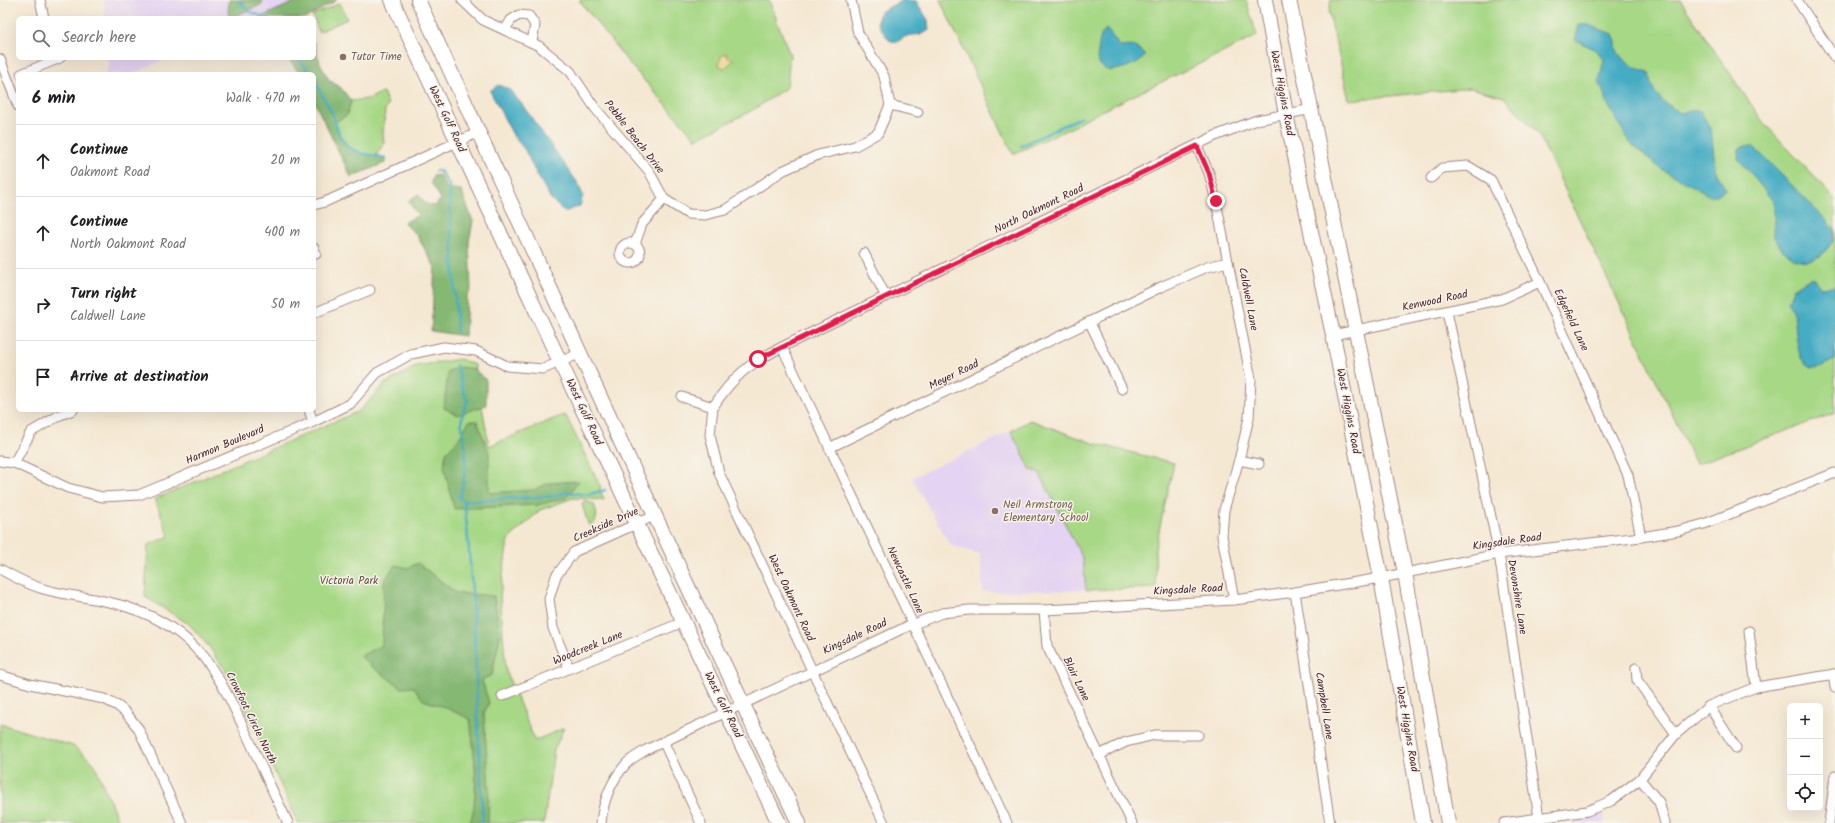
<!DOCTYPE html>
<html lang="en">
<head>
<meta charset="utf-8">
<style>
	body { margin:0; font-family:Kalam,sans-serif; background:#f2f2f2; color:#202124 }
	.controls { position:absolute; right:12px; bottom:12px; display:grid; overflow:hidden; border-radius:6px; box-shadow:0 4px 16px #0002 }
	.controls button { width:36px; height:36px; display:grid; place-items:center; padding:0; border:0; border-bottom:1px solid #e0e0e0; background:#fff; color:#202124; font:20px sans-serif }
	.stop { position:absolute; width:12px; height:12px; margin:-9px; border:3px solid #e11d48; border-radius:50%; background:#fff }
	.stop.end { background:#e11d48; border-color:#fff; box-shadow:0 1px 4px #0008 }
	.list { margin:0; padding:0; list-style:none }
	h2 { display:flex; justify-content:space-between; align-items:center; height:52px; margin:0; padding:0 16px; font-size:17px }
	h2 small { font-size:13px; font-weight:400; color:#757577 }
	.list li { display:grid; grid-template-columns:26px 1fr auto; gap:12px; align-items:center; box-sizing:border-box; height:72px; padding:0 16px; border-top:1px solid #e0e0e0 }
	.list b { display:block; font-size:15px; white-space:nowrap }
	.list p { margin:0; font-size:13px; white-space:nowrap; color:#757577 }
	.list em { font-size:13px; font-style:normal; color:#757577 }
	.icon { flex:none; width:22px; height:22px; fill:none; stroke:currentColor; stroke-width:2; stroke-linecap:round; stroke-linejoin:round }
	.map { position:relative; flex:none; width:1835px; height:823px; overflow:hidden }
	.search { position:absolute; background:#fff; box-shadow:0 4px 16px #0002; left:16px; top:16px; width:300px; height:44px; display:flex; align-items:center; gap:10px; box-sizing:border-box; padding:0 14px; border-radius:6px; color:#757577; font-size:15px }
	.panel { position:absolute; background:#fff; box-shadow:0 4px 16px #0002; left:16px; top:72px; width:300px; height:340px; border-radius:6px }
	.map>svg:first-child { display:block }
	.built { fill:#e4d3f2 }
	.green { fill:#a7d886; stroke:#787c58 }
	.forest { fill:#85b873; stroke:#686c4f }
	.sand { fill:#eeda9e; stroke:#9c7c64 }
	.water { fill:#44acc3; stroke:#476677 }
	.lines { fill:none; stroke-linecap:round; stroke-linejoin:round }
	.stream { stroke:#44acc3; stroke-width:2.5 }
	.minor-casing { stroke:#a0847f; stroke-width:11 }
	.primary-casing { stroke:#a0847f; stroke-width:16 }
	.minor { stroke:#fff; stroke-width:9 }
	.primary { stroke:#fff; stroke-width:14 }
	.route { stroke:#e11d48; stroke-width:5 }
	.education-dot { fill:#8d6e63; stroke:#f7f3e8; stroke-width:1.5 }
	.labels { text-anchor:middle; dominant-baseline:central; stroke-width:3; stroke-linejoin:round; paint-order:stroke }
	.education-label { font-size:11px; fill:#785e54; stroke:#f7f3e8; text-anchor:start }
	.street-label { font-size:11px; fill:#4a1f2b; stroke:#f7f3e8 }
	.park-label { font-size:11px; fill:#614d42; stroke:#f7f3e8 }
</style>
</head>
<body>
<div class="map">
<svg width="1835" height="823" viewBox="0 0 1835 823">
	<rect width="100%" height="100%" fill="#f7f3e8"/>
	<filter id="ink" filterUnits="userSpaceOnUse"><feTurbulence type="fractalNoise" baseFrequency=".025" numOctaves="2"/><feDisplacementMap in="SourceGraphic" scale="8" xChannelSelector="R" yChannelSelector="G"/><feConvolveMatrix kernelMatrix="1 2 1 2 8 2 1 2 1" color-interpolation-filters="sRGB"/></filter>
	<filter id="wash" filterUnits="userSpaceOnUse"><feTurbulence type="fractalNoise" baseFrequency=".012" numOctaves="4" result="noise"/><feDisplacementMap in="SourceGraphic" scale="16" xChannelSelector="R" yChannelSelector="G"/><feGaussianBlur stdDeviation="0.9" result="paint"/><feColorMatrix in="noise" values="0 0 0 0 0 0 0 0 0 0 0 0 0 0 0 0 0 1.4 0 .05"/><feComposite in="paint" operator="in"/></filter>
	<g filter="url(#wash)">
		<rect width="100%" height="100%" fill="#f5e8d3"/>
		<g class="built">
			<polygon points="104,0 299,0 258,18 105,18"/>
			<polygon points="108,58 168,58 132,74 106,74 109,65"/>
			<polygon points="1011,431 1031,470 1039,471 1083,559 1086,590 983,592 980,554 950,545 912,478"/>
			<polygon points="1604,812 1605,823 1565,823 1587,820"/>
		</g>
		<g class="green">
			<polygon points="579,0 769,0 790,55 787,87 753,110 696,139 628,62"/>
			<polygon points="940,0 1246,0 1257,36 1085,119 1077,125 1013,154"/>
			<polygon points="1331,0 1680,0 1763,122 1835,199 1835,413 1696,464 1539,135 1504,97 1471,88 1349,100 1329,13"/>
			<polygon points="340,3 347,19 319,32 314,18 312,16"/>
			<path d="M383,92l5,12 -3,6 -2,24 1,9 -8,13c-26,-5 -32,-9 -41,-34l12,-7 4,-14 17,-2z"/>
			<polygon points="460,359 475,365 489,446 563,415 564,416 566,416 601,488 599,489 604,500 573,498 540,510 508,540 500,596 506,671 533,736 534,741 564,728 554,750 544,823 298,823 232,680 210,648 189,624 145,597 148,545 169,536 155,499 359,411 385,384 417,366"/>
			<polygon points="1030,420 1093,443 1174,463 1155,549 1156,588 1086,590 1083,559 1039,472 1031,470 1011,431"/>
			<path d="M584,501l10,3c3,10 5,14 -3,22l-3,-2 -6,-20z"/>
			<polygon points="0,724 73,746 94,763 119,823 0,823"/>
		</g>
		<g class="forest">
			<polygon points="229,0 261,0 263,4 230,18 228,13"/>
			<polygon points="299,0 337,0 306,18 259,18"/>
			<path d="M314,42l6,21 9,17 12,8 10,13 -4,14 -12,7c10,31 22,30 51,36l-1,5 -34,14 -37,-76v-27h-14l-12,-16h26z"/>
			<polygon points="439,175 447,188 461,190 473,221 469,242 471,290 467,297 465,336 431,331 435,267 416,234 404,223 418,215 408,201 418,194 426,204 435,206 441,199 431,183 433,176"/>
			<polygon points="460,367 474,369 486,380 486,405 458,415 444,408 448,371"/>
			<polygon points="469,421 477,421 489,452 489,493 533,490 549,483 579,481 566,498 537,505 454,509 444,467 446,452 458,440"/>
			<path d="M418,563l38,30 38,3 6,40 -8,39 -10,5 7,23 -5,10 5,77 -1,33h-18c10,-32 4,-70 0,-104l-26,-12 -21,-7 -9,-13 -12,1 -31,-22 -11,-10 22,-11 2,-64 11,-16 13,3z"/>
		</g>
		<polygon class="sand" points="726,53 729,59 732,58 733,61 725,68 719,66 721,56"/>
		<g class="water">
			<path d="M903,0l13,1 12,19 1,10c-10,9 -21,0 -32,13l-8,-3 -12,-17 3,-11z"/>
			<path d="M1579,25h9l25,9c3,5 3,10 4,16 5,12 19,19 32,22 2,23 13,28 30,41l20,-3 12,18 5,46 10,15 -14,8 -51,-28 -31,-26 -22,-38 -9,-24 5,-22 -8,-9 -21,-10z"/>
			<path d="M1107,29l13,18 13,-1 10,6 2,4c-4,7 -29,16 -37,14 -5,-1 -9,-6 -11,-11 2,-9 1,-26 10,-30z"/>
			<polygon points="498,85 509,89 521,103 577,182 583,195 580,206 564,212 551,199 535,171 525,150 514,137 490,91"/>
			<polygon points="1745,146 1753,146 1834,228 1833,242 1821,256 1807,261 1795,259 1781,249 1774,237 1774,203 1754,177 1738,159 1739,149"/>
			<path d="M1812,277l9,11 14,-2v74c-6,2 -14,8 -20,8 -20,1 -18,-38 -21,-51 -1,-5 -4,-10 -6,-14l5,-14z"/>
		</g>
		<g class="lines">
			<g class="stream">
				<polyline points="239,0 248,11 267,18"/>
				<polyline points="299,58 310,74"/>
				<polyline points="314,80 332,113 340,136 348,147 361,153 386,158"/>
				<polyline points="1021,146 1081,117"/>
				<polyline points="435,171 440,171 449,185 457,332"/>
				<path d="M456,365c4,11 6,28 12,36 -10,19 -6,25 -3,45 2,14 -1,39 -6,52l5,3c13,106 11,212 19,317l-2,5"/>
				<polyline points="464,501 555,496 567,492 587,495 605,490"/>
			</g>
		</g>
	</g>
	<g filter="url(#ink)">
		<g class="lines">
			<defs>
				<g id="minor">
					<polyline points="40,0 44,18"/>
					<polyline points="462,0 483,20 539,46 570,71 595,108 649,171 664,199 688,214 705,215 725,210 782,171 818,155 855,146 878,133 890,105 884,76 858,33 851,0"/>
					<polyline points="1797,0 1835,58"/>
					<polyline points="505,30 511,20 519,15 529,16 535,25 532,42"/>
					<polyline points="0,59 18,106"/>
					<polyline points="21,74 60,58"/>
					<polyline points="890,105 918,112"/>
					<polyline points="1197,146 1209,173 1216,201 1251,379 1249,418 1239,460 1224,510 1222,536 1234,600"/>
					<polyline points="1431,178 1442,168 1468,166 1491,180 1540,282 1628,475 1641,537"/>
					<polyline points="314,205 325,202 479,132"/>
					<circle cx="630" cy="253" r="10"/>
					<polyline points="635,244 642,224 664,199"/>
					<polyline points="314,248 316,254"/>
					<polyline points="864,253 886,297"/>
					<polyline points="1447,312 1499,554 1539,818"/>
					<polyline points="314,313 370,290"/>
					<polyline points="1090,323 1122,389"/>
					<polyline points="1333,335 1502,299 1540,282"/>
					<polyline points="782,347 1007,823"/>
					<polyline points="682,397 713,407 710,435 719,473 884,823"/>
					<path d="M713,407c21,-32 36,-43 69,-60l433,-211 42,-16 55,-11"/>
					<polyline points="309,410 313,422"/>
					<polyline points="829,448 1163,286 1207,267 1228,262"/>
					<polyline points="1239,460 1259,464"/>
					<polyline points="0,461 14,463 68,488 102,497 139,495 313,422 350,404 377,373 411,354 444,347 476,351 507,366 543,369 581,353"/>
					<polyline points="14,463 31,432 60,415 73,410"/>
					<path d="M0,569c14,8 31,17 47,21 26,7 54,8 80,17 71,22 92,68 121,130 13,29 26,57 40,86"/>
					<polyline points="1295,592 1330,823"/>
					<polyline points="1044,610 1047,646 1132,823"/>
					<polyline points="1749,631 1756,687"/>
					<polyline points="569,668 553,628 549,599 556,576 574,552 654,516"/>
					<polyline points="1636,668 1637,680 1676,734"/>
					<polyline points="1833,674 1835,687"/>
					<polyline points="0,675 30,684 104,699 118,706 126,713 138,728 182,823"/>
					<polyline points="502,696 683,622"/>
					<polyline points="1709,706 1736,748"/>
					<polyline points="664,743 701,823"/>
					<polyline points="1099,755 1126,742 1155,735 1198,735"/>
					<polyline points="1640,779 1659,802 1665,823"/>
					<path d="M601,823c2,-22 11,-44 26,-60 5,-5 13,-9 19,-13l258,-122 38,-15 27,-3h75l190,-10 61,-8 86,-14 118,-24 142,-17 37,-6 26,-7 131,-51"/>
					<polyline points="1504,823 1587,811 1611,801 1640,779 1676,734 1709,706 1756,687 1835,674"/>
					<polyline points="1829,823 1835,776"/>
				</g>
				<g id="primary">
					<polyline points="392,0 560,362 779,823"/>
					<path d="M418,0c126,275 251,550 381,823"/>
					<polyline points="1265,0 1286,114 1333,335 1381,578 1423,823"/>
					<polyline points="1289,0 1405,573 1448,823"/>
				</g>
			</defs>
			<use href="#minor" class="minor-casing"/>
			<use href="#primary" class="primary-casing"/>
			<use href="#minor" class="minor"/>
			<use href="#primary" class="primary"/>
		</g>
	</g>
	<g class="lines" filter="url(#ink)">
		<polyline class="route" points="758,359 1197,146 1209,173 1216,201"/>
	</g>
	<g class="education-dot">
		<circle cx="343" cy="57" r="4"/>
		<circle cx="995" cy="511" r="4"/>
	</g>
	<g class="labels">
		<g class="education-label">
			<text x="351" y="57">Tutor Time</text>
			<text x="1003" y="505">Neil Armstrong<tspan x="1003" dy="13">Elementary School</tspan></text>
		</g>
		<g class="street-label">
			<text transform="translate(1282 93) rotate(79)">West Higgins Road</text>
			<text transform="translate(447 119) rotate(65)">West Golf Road</text>
			<text transform="translate(634 137) rotate(52)">Pebble Beach Drive</text>
			<text transform="translate(1039 209) rotate(-26)">North Oakmont Road</text>
			<text transform="translate(1248 299) rotate(79)">Caldwell Lane</text>
			<text transform="translate(1435 301) rotate(-12)">Kenwood Road</text>
			<text transform="translate(1571 320) rotate(65)">Edgefield Lane</text>
			<text transform="translate(954 375) rotate(-26)">Meyer Road</text>
			<text transform="translate(1348 411) rotate(79)">West Higgins Road</text>
			<text transform="translate(584 412) rotate(65)">West Golf Road</text>
			<text transform="translate(225 445) rotate(-23)">Harmon Boulevard</text>
			<text transform="translate(606 525) rotate(-24)">Creekside Drive</text>
			<text transform="translate(1507 542) rotate(-8)">Kingsdale Road</text>
			<text transform="translate(905 580) rotate(65)">Newcastle Lane</text>
			<text transform="translate(1188 590) rotate(-3)">Kingsdale Road</text>
			<text transform="translate(1517 597) rotate(81)">Devonshire Lane</text>
			<text transform="translate(791 598) rotate(65)">West Oakmont Road</text>
			<text transform="translate(855 637) rotate(-25)">Kingsdale Road</text>
			<text transform="translate(588 648) rotate(-22)">Woodcreek Lane</text>
			<text transform="translate(1076 679) rotate(64)">Blair Lane</text>
			<text transform="translate(723 705) rotate(64)">West Golf Road</text>
			<text transform="translate(1324 706) rotate(81)">Campbell Lane</text>
			<text transform="translate(251 718) rotate(64)">Crowfoot Circle North</text>
			<text transform="translate(1407 729) rotate(80)">West Higgins Road</text>
		</g>
		<g class="park-label">
			<text x="349" y="581">Victoria Park</text>
		</g>
	</g>
</svg>
<div class="controls">
<button>+</button>
<button>−</button>
<button><svg class="icon" aria-label="locate" viewBox="0 0 24 24"><circle cx="12" cy="12" r="6"/><path d="M12 2v4M12 18v4M2 12h4M18 12h4"/></svg></button>
</div>
<div class="stop" style="left:758px;top:359px"></div>
<div class="stop end" style="left:1216px;top:201px"></div>
<div class="search"><svg class="icon" aria-label="search" viewBox="0 0 24 24"><circle cx="10" cy="10" r="6"/><path d="M15 15l6 6"/></svg>Search here</div>
<section class="panel">
<h2>6 min<small>Walk · 470 m</small></h2>
<ul class="list">
<li><svg class="icon" aria-label="ahead" viewBox="0 0 24 24"><path d="M12 20V5M6 11l6-6 6 6"/></svg><div><b>Continue</b><p>Oakmont Road</p></div><em>20 m</em></li>
<li><svg class="icon" aria-label="ahead" viewBox="0 0 24 24"><path d="M12 20V5M6 11l6-6 6 6"/></svg><div><b>Continue</b><p>North Oakmont Road</p></div><em>400 m</em></li>
<li><svg class="icon" aria-label="right" viewBox="0 0 24 24"><path d="M7 20v-9h11M14 6l5 5-5 5"/></svg><div><b>Turn right</b><p>Caldwell Lane</p></div><em>50 m</em></li>
<li><svg class="icon" aria-label="arrive" viewBox="0 0 24 24"><path d="M6 21V4h12l-3 4 3 4H6"/></svg><div><b>Arrive at destination</b></div></li>
</ul>
</section>
</div>
</body>
</html>
